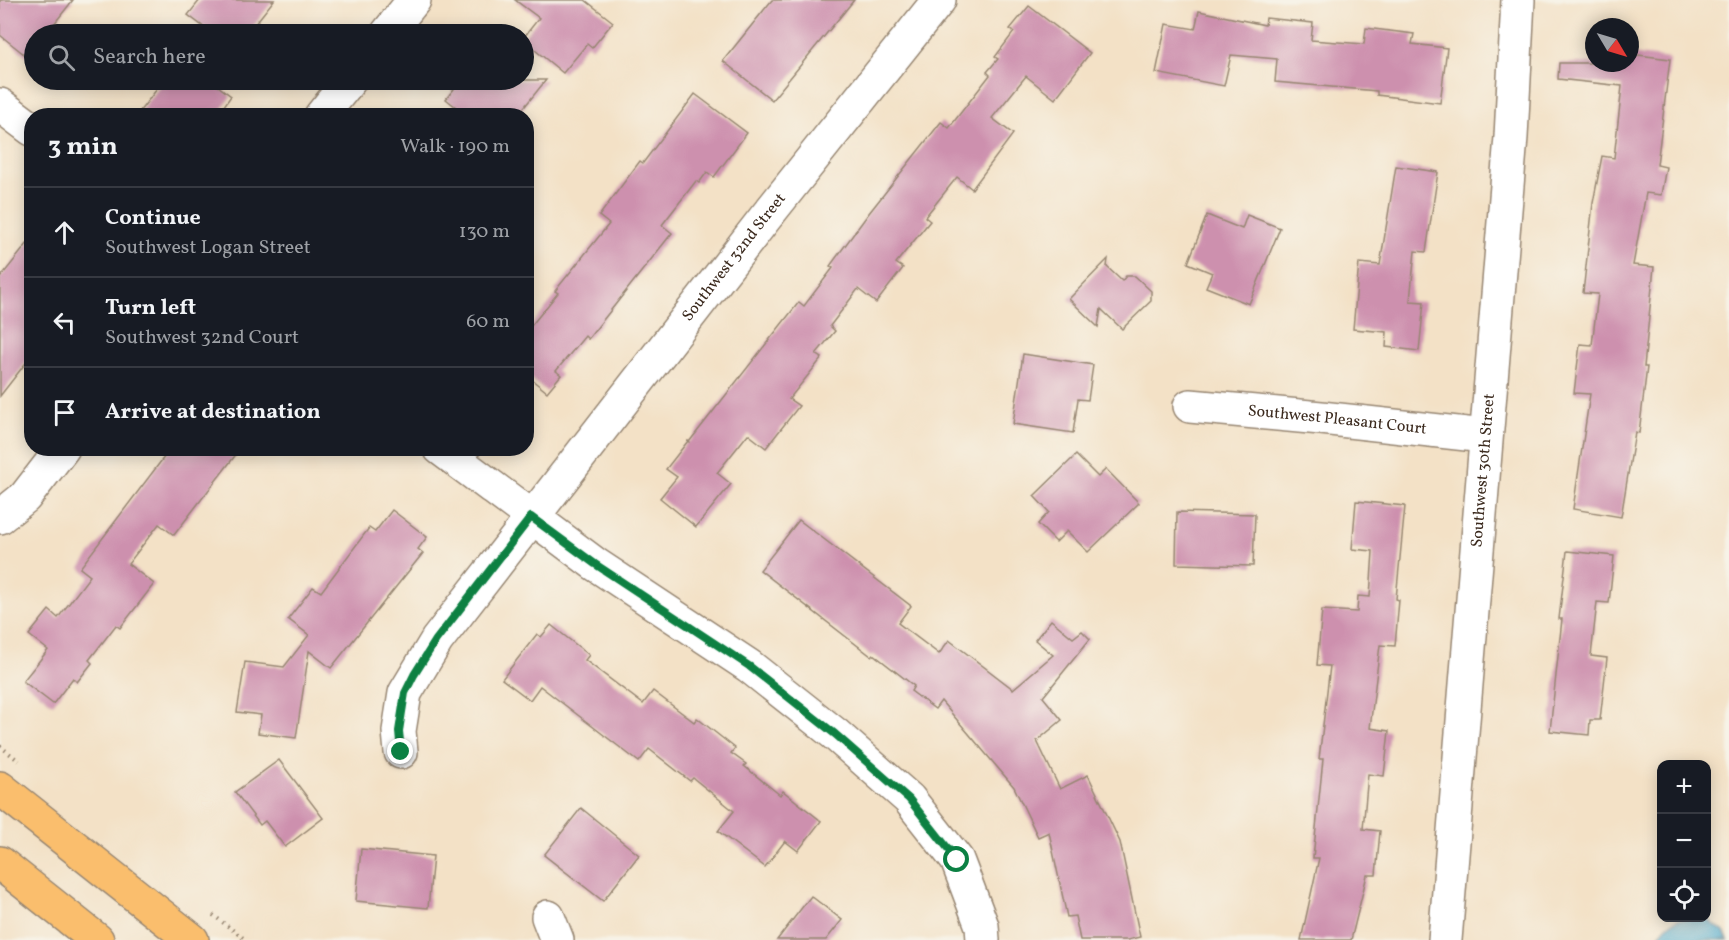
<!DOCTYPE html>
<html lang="en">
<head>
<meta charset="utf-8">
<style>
	body { margin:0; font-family:Vollkorn,serif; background:#20242c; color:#f1f3f6 }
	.controls { position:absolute; right:18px; bottom:18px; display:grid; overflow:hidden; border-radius:12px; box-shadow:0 3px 15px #0003 }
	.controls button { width:54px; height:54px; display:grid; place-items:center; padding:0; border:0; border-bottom:2px solid #363941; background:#171b24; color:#f1f3f6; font:30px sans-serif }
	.compass { position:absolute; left:1585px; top:18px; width:54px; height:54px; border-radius:50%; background:#171b24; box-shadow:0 3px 15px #0003; rotate:128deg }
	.stop { position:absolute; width:18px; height:18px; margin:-14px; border:4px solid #0b8043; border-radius:50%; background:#fff }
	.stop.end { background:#0b8043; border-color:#fff; box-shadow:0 2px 6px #0008 }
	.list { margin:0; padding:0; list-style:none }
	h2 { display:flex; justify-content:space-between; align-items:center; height:78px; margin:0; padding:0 24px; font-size:26px }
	h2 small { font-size:20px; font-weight:400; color:#9ea1a6 }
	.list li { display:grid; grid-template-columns:39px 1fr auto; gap:18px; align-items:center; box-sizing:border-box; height:90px; padding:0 24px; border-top:2px solid #363941 }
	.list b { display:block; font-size:22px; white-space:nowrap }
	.list p { margin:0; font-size:20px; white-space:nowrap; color:#9ea1a6 }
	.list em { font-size:20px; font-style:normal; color:#9ea1a6 }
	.icon { flex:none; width:33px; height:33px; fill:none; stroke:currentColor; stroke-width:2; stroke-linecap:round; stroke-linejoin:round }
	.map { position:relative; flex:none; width:1729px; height:940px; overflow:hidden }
	.search { position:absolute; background:#171b24; box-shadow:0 3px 15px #0003; left:24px; top:24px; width:510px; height:66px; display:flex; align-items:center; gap:15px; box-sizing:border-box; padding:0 21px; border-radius:33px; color:#9ea1a6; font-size:22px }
	.panel { position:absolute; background:#171b24; box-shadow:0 3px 15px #0003; left:24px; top:108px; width:510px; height:348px; border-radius:24px }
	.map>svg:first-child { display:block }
	.water { fill:#4ca7ca; stroke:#446874; stroke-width:1.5 }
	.building { fill:#cd90ae }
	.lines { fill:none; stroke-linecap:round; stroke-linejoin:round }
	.minor-casing { stroke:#978672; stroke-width:36 }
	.major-casing { stroke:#978672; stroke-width:36 }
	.path { stroke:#978672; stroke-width:4; stroke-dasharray:1.5 4.5; stroke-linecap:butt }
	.minor { stroke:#fff; stroke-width:33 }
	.major { stroke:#fabe6d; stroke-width:33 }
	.route { stroke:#0b8043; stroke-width:8 }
	.labels { text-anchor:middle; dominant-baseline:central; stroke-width:5; stroke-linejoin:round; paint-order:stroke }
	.street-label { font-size:16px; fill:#3b2a1e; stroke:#f7f3e8 }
</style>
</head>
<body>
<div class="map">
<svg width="1729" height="940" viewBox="0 0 1729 940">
	<rect width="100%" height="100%" fill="#f7f3e8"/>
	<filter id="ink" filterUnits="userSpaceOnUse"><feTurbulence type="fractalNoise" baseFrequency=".0167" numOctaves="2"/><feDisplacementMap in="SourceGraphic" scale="12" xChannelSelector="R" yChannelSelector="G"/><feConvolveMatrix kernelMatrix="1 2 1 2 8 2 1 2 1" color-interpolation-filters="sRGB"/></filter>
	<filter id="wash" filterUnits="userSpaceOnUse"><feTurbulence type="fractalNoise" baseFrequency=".008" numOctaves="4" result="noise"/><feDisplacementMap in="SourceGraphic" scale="24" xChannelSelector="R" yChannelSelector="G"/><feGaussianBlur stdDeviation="1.35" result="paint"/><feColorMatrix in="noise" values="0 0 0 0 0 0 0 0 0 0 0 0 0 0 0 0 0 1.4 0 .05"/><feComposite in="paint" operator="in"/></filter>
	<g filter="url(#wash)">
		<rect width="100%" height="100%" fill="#f3e1c6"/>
		<path class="water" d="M1706,918l18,14 4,8h-72c15,-24 24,-22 50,-22z"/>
		<g id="blocks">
			<g class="building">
				<polygon points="0,0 73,0 46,34 34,34 34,62 0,35"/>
				<polygon points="200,0 274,0 247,34 213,34 188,15"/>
				<polygon points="515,0 585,0 613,22 592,48 587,44 563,73 524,41 524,37 539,18"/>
				<polygon points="772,0 854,0 772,100 723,61"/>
				<polygon points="1029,6 1090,53 1055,99 1026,76 992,118 1013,134 972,189 957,177 925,217 930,221 896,263 903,268 876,303 858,289 830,326 835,331 816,354 822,358 789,399 799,406 766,448 748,434 717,473 731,484 696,527 660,498 677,477 666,469 688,441 689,442 799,302 804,306 833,268 830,266 869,213 941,122 949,128 990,75 987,72 998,59 995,57 1014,32 1010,29"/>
				<polygon points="1199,11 1265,25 1266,18 1313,23 1311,40 1364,44 1366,28 1414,34 1412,44 1447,48 1440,103 1377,95 1377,91 1275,82 1277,59 1231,55 1224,86 1156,73 1166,24 1195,29"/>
				<polygon points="1630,54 1670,59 1657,165 1666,167 1661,195 1646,193 1633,265 1654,267 1644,367 1647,367 1639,433 1635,432 1621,517 1573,509 1590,394 1574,393 1580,344 1592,345 1598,294 1583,293 1593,203 1602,156 1614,158 1622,86 1558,79 1559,63 1630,63"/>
				<polygon points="164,80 210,80 231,96 217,116 136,116"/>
				<polygon points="461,80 546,80 517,116 467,116 446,99"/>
				<polygon points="695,94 747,133 714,177 707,172 699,183 696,181 662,225 672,233 588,339 585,336 556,371 561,375 547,392 526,375 526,332 558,293 555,291 609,224 599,216 640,161 643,163"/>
				<polygon points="1396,166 1438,172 1426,252 1415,251 1410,301 1424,302 1419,351 1386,347 1387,332 1353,329 1359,263 1380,265"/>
				<polygon points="1207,215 1242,229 1247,215 1280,228 1249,304 1206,287 1212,273 1188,263"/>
				<polygon points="32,238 32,355 0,396 0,278"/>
				<polygon points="1108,259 1107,267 1122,281 1126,276 1135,276 1151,291 1151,301 1122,329 1101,309 1098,327 1069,299"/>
				<polygon points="1023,354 1093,365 1088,400 1078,399 1073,433 1013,424"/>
				<polygon points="171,448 241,448 174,535 159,524 128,564 154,584 120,628 116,625 89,660 92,663 77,682 73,678 53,704 23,681 48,650 29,635 49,610 58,618 90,576 80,568"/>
				<polygon points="1076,455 1098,477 1106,469 1139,503 1088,552 1067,531 1056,542 1038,524 1049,512 1034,496"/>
				<polygon points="1356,501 1405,506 1396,599 1399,600 1395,646 1380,645 1370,728 1389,731 1384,776 1368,774 1363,829 1380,831 1376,875 1367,875 1351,940 1301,940 1319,858 1313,858 1323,759 1319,759 1330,666 1317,665 1322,610 1357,612 1358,596 1370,597 1373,551 1352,549"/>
				<polygon points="392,510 427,537 418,549 423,553 331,668 309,651 296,738 258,733 261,715 237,712 245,662 284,667 309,635 288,619 313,587 321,592 369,528 375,532"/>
				<polygon points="1177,512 1255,514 1253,566 1176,564"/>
				<polygon points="799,520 911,606 898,623 939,654 949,640 1013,689 1053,655 1035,640 1051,620 1073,638 1082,631 1090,639 1043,697 1062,720 1037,741 1060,789 1088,775 1120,842 1140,937 1127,940 1080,940 1075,916 1067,917 1049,832 1038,837 1014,787 941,701 935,709 911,691 914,686 873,654 871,656 760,570"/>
				<polygon points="1567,551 1614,556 1609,603 1597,602 1591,656 1607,658 1600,720 1590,720 1589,735 1550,731 1562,619 1559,619"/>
				<polygon points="551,625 589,655 585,660 643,704 653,691 694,722 697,718 735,748 731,753 746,764 744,766 780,795 783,791 821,821 798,851 785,841 765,867 718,831 734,811 693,778 690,781 649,749 639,762 540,686 530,700 502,679 537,634 541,637"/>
				<polygon points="279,760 323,818 285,847 265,821 260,825 235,792"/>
				<polygon points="581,808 639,855 603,901 544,855"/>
				<polygon points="361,849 433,856 428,908 356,901"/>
				<polygon points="811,896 842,920 826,940 777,940"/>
			</g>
		</g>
	</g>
	<g filter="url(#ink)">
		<use href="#blocks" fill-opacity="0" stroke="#978672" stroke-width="1.5"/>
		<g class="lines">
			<defs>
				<g id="minor">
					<polyline points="387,34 414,0"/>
					<polyline points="0,105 32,129"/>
					<polyline points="321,116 350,80"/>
					<path id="s1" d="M1190,406l131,12 164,18"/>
					<polyline points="440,448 595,564 749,666 835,734 909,799 957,860 982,926 983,940"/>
					<polyline points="0,517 25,497 63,448"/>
					<path id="s2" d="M401,752l-2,-21 6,-38 32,-53 328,-422 174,-218"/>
					<polyline points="548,917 557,940"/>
					<path id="s3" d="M1445,940l66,-803 7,-137"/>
				</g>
				<g id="major">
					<polyline points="0,788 192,940"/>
					<polyline points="0,863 97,940"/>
				</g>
			</defs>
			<use href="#minor" class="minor-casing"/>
			<use href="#major" class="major-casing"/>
			<g class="path">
				<polyline points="0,746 19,761"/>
				<polyline points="213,915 246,940"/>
			</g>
			<use href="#minor" class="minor"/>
			<use href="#major" class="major"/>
		</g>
	</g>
	<g class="lines" filter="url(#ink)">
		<polyline class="route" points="401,752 399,731 405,693 414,675 436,640 531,517 595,564 749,666 835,734 909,799 957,860"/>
	</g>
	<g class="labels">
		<g class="street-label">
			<text stroke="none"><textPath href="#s2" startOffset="606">Southwest 32nd Street</textPath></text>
			<text stroke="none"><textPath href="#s1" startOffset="148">Southwest Pleasant Court</textPath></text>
			<text stroke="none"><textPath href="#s3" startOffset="471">Southwest 30th Street</textPath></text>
		</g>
	</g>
</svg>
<div class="controls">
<button>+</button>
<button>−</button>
<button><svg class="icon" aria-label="locate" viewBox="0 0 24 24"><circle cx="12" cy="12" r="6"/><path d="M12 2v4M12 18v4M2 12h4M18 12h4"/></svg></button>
</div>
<svg class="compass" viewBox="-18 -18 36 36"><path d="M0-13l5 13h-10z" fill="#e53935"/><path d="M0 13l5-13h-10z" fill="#9ea1a6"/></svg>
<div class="stop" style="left:957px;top:860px"></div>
<div class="stop end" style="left:401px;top:752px"></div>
<div class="search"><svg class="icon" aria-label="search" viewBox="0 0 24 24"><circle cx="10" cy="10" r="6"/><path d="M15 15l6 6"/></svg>Search here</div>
<section class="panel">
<h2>3 min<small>Walk · 190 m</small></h2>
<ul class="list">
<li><svg class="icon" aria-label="ahead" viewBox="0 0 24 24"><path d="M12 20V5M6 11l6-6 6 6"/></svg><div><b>Continue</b><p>Southwest Logan Street</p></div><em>130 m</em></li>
<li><svg class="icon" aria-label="left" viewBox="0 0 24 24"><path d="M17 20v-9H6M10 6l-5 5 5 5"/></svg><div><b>Turn left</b><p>Southwest 32nd Court</p></div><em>60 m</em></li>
<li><svg class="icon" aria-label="arrive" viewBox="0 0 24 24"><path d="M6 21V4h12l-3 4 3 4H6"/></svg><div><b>Arrive at destination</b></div></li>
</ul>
</section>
</div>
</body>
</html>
